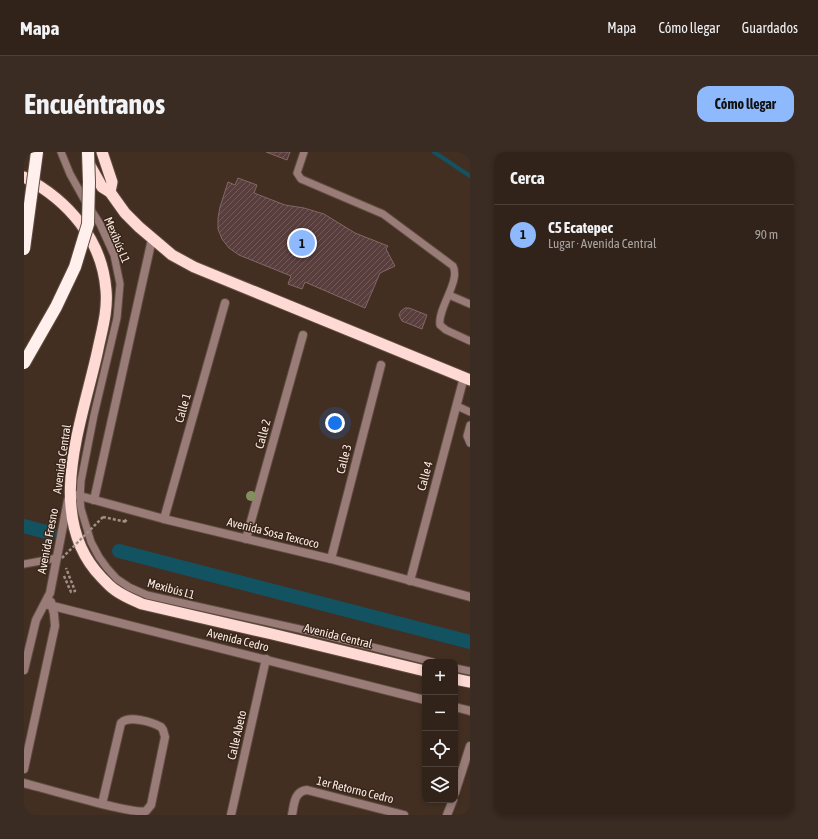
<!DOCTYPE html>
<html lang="es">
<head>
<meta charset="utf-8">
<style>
	body { margin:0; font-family:"Asap Condensed",sans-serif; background:#3a2b23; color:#f1f3f6 }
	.controls { position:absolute; right:12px; bottom:12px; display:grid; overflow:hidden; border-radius:8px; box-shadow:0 2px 6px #0003 }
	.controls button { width:36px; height:36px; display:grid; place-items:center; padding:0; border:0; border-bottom:1px solid #4d4039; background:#32231a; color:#f1f3f6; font:20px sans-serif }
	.you { position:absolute; left:311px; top:271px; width:14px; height:14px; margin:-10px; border:3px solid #fff; border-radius:50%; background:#1a73e8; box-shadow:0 0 0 6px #1a73e833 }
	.badge { display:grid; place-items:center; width:26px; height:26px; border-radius:50%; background:#8eb9fc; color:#111; font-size:13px; font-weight:700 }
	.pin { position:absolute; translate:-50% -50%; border:2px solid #fff; box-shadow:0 1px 4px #0006 }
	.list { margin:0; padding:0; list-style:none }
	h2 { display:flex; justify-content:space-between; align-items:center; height:52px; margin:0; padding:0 16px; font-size:17px }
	h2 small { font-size:13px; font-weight:400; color:#a8a4a2 }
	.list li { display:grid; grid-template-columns:26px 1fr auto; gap:12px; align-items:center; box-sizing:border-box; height:60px; padding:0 16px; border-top:1px solid #4d4039 }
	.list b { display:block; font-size:15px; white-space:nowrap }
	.list p { margin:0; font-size:13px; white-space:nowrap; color:#a8a4a2 }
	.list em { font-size:13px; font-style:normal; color:#a8a4a2 }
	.icon { flex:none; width:22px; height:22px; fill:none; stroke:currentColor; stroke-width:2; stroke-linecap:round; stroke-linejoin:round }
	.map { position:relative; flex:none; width:446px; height:663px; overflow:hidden; border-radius:12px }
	header { display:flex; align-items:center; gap:24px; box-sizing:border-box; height:56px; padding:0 20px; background:#32231a; border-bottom:1px solid #4d4039 }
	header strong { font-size:19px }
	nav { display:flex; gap:22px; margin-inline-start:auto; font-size:14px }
	.intro { display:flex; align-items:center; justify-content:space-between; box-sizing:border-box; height:96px; padding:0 24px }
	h1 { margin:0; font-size:28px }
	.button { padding:10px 18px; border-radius:12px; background:#8eb9fc; color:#111; font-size:14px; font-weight:700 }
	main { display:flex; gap:24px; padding:0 24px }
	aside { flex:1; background:#32231a; border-radius:12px; box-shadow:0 2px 6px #0003 }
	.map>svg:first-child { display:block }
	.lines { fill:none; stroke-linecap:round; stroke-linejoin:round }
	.stream { stroke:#135261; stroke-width:4 }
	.canal { stroke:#135261; stroke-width:14 }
	.building { fill:url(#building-hatch); stroke:#846766 }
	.service-casing { stroke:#604d41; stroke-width:9 }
	.minor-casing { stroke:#604d41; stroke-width:10 }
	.tertiary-casing { stroke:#604d41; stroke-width:10 }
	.trunk-casing { stroke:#604d41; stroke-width:13 }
	.path { stroke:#a19086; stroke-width:2.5; stroke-dasharray:3 2; stroke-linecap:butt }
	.service { stroke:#997c78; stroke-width:7 }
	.minor { stroke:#997c78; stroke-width:8 }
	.tertiary { stroke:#997c78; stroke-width:8 }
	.trunk { stroke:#ffdad4; stroke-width:11 }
	.motorway-bridge-casing { stroke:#604d41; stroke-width:14; stroke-linecap:butt }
	.path-bridge { stroke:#a19086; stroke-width:2.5; stroke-dasharray:3 2; stroke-linecap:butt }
	.motorway-bridge { stroke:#fff0ee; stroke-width:12 }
	.tree { fill:#828f5e }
	.labels { text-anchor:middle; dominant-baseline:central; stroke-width:3; stroke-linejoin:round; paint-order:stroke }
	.street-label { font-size:12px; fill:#f9ebe3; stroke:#392519 }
</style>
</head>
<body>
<header>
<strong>Mapa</strong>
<nav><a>Mapa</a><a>Cómo llegar</a><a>Guardados</a></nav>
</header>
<div class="intro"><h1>Encuéntranos</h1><a class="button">Cómo llegar</a></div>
<main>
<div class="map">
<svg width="446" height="663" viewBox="0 0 446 663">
	<defs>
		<pattern id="building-hatch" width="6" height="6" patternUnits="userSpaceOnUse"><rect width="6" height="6" fill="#583e3d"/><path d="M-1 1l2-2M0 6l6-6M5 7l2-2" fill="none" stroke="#715a59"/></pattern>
	</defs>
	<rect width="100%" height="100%" fill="#432f22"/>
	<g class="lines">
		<polyline class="stream" points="410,0 446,24"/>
		<g class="canal">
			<polyline points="0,374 26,381"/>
			<polyline points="95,399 446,490"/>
		</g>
	</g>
	<g class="building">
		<polygon points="242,0 266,0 263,8"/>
		<polygon points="214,26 233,33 230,41 261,53 280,56 300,62 331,81 364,94 362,97 371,114 356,121 341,156 281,130 278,137 264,132 267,124 215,103 205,96 198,87 194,77 194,66 196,55 204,30 211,33"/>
		<polygon points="381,156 385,156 403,163 398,177 378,169 375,163 377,159"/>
	</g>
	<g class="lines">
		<defs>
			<g id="service">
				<polyline points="37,0 46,22 60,47 76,72 90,103 96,132 93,166 70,263 57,329 56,347 57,357 67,390 75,405 83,416 93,427 105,435 123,443 280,478 409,510"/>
				<path d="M280,0l-7,21 4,6 82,35 70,52c8,15 -16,43 -13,59l6,5 24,11"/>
				<polyline points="425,143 446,152"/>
				<polyline points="433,254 446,260"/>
				<polyline points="446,273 443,284 446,291"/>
				<polyline points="0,412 33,406"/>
				<polyline points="431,516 446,519"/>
			</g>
			<g id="minor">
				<polyline points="45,341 140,367 307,407 446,445"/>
				<polyline points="70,348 128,87"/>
				<polyline points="140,367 201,151"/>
				<polyline points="222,387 279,183"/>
				<polyline points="307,407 357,213"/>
				<polyline points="386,429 440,225"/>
				<path d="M0,631c19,5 110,32 122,28l5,-6 14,-68 -2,-7 -2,-3c-9,-5 -32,-12 -40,-4l-19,81"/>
				<polyline points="431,641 446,594"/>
				<polyline points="207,663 242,507"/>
				<path d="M268,663c2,-10 2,-24 15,-25l97,25"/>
				<polyline points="423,663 429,648"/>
			</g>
			<g id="tertiary">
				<polyline points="21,452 401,548"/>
				<polyline points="0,518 12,468 26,441 44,348"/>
				<polyline points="431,555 446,559"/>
				<polyline points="0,617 31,474 30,462 27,450"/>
			</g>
			<g id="trunk">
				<polyline points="78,0 88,30 86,40"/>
				<polyline points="64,10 78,35 86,40 101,61 115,75 148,103 170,115 446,228"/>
				<path d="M0,25c44,23 78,62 82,113 2,20 -4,40 -8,59 -15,71 -56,168 4,229 4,4 8,9 13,12 8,6 18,10 27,14l130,30 153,37"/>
				<polyline points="431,527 446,530"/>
			</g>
		</defs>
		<use href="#service" class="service-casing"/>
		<use href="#minor" class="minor-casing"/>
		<use href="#tertiary" class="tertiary-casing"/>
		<use href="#trunk" class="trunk-casing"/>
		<g class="path">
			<polyline points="79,365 103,370 100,367"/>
			<polyline points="40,424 47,440 51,439 42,416"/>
		</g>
		<use href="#service" class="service"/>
		<use href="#minor" class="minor"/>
		<use href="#tertiary" class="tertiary"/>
		<use href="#trunk" class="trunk"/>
		<defs>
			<g id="motorway-bridge">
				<polyline points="0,97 13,0"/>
				<polyline points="0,211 32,155 51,115 64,72 65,30 64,0"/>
			</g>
		</defs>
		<use href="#motorway-bridge" class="motorway-bridge-casing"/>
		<polyline class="path-bridge" points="38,406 79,365"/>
		<use href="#motorway-bridge" class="motorway-bridge"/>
	</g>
	<circle class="tree" cx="227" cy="344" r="5"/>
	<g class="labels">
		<g class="street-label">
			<text transform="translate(93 88) rotate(67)">Mexibús L1</text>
			<text transform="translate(159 256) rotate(-74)">Calle 1</text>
			<text transform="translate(239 282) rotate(-75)">Calle 2</text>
			<text transform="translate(38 307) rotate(-82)">Avenida Central</text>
			<text transform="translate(320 307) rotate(-76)">Calle 3</text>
			<text transform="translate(401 324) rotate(-75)">Calle 4</text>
			<text transform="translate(249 381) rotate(14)">Avenida Sosa Texcoco</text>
			<text transform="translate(24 389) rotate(-79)">Avenida Fresno</text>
			<text transform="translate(147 437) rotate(15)">Mexibús L1</text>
			<text transform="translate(314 484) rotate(14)">Avenida Central</text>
			<text transform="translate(214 488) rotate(14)">Avenida Cedro</text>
			<text transform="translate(213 583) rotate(-77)">Calle Abeto</text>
			<text transform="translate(331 638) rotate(14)">1er Retorno Cedro</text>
		</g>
	</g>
</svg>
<div class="controls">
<button>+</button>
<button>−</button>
<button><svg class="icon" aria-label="locate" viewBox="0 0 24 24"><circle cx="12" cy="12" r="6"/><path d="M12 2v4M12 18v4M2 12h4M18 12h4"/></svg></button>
<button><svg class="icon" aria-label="layers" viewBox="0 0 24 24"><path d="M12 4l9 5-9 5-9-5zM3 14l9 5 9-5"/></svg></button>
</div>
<div class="you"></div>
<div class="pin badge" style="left:278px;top:91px">1</div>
</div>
<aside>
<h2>Cerca<small></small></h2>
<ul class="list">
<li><span class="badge">1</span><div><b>C5 Ecatepec</b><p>Lugar · Avenida Central</p></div><em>90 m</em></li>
</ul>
</aside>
</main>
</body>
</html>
